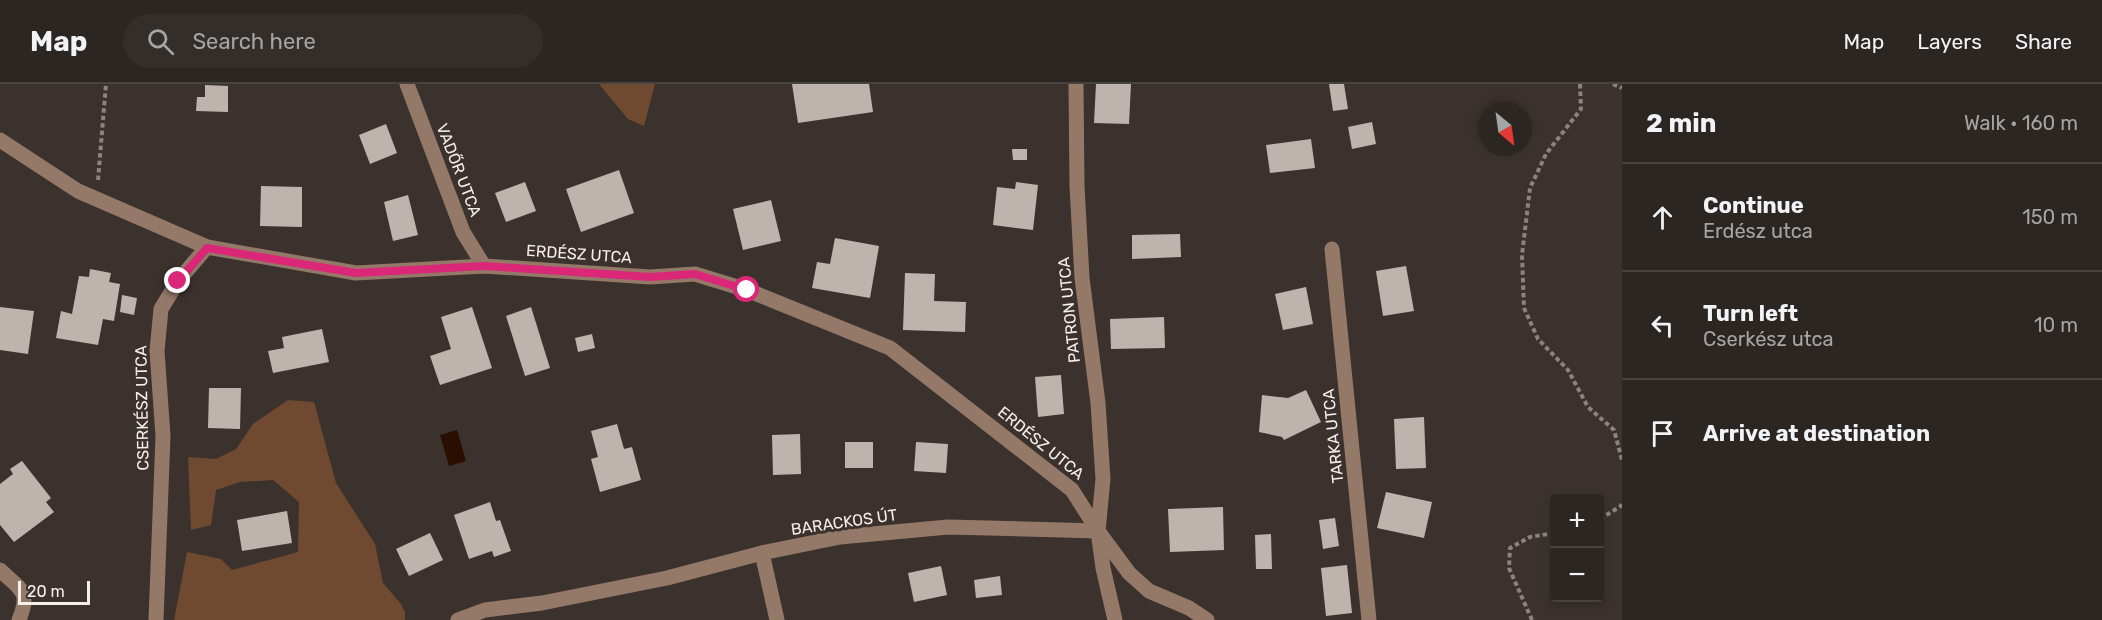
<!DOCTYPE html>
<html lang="en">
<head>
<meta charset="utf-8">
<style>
	body { margin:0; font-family:Rubik,sans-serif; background:#342e2a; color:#f1f3f6 }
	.controls { position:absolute; right:18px; bottom:18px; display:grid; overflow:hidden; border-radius:6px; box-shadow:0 3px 9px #0003 }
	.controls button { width:54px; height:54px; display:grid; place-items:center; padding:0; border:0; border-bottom:2px solid #484340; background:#2c2622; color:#f1f3f6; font:30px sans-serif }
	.compass { position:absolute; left:1478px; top:18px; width:54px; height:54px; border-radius:50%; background:#2c2622; box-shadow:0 3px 9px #0003; rotate:151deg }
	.scale { position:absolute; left:18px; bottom:15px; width:72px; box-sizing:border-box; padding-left:6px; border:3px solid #f5efec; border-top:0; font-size:16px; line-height:21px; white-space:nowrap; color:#f5efec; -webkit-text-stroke:4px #3b322d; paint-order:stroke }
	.stop { position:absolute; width:18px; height:18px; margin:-14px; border:4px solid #db2777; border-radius:50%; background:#fff }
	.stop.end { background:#db2777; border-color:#fff; box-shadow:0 2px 6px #0008 }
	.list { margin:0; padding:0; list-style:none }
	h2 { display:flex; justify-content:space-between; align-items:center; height:78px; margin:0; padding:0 24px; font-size:26px }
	h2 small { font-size:20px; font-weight:400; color:#a6a5a5 }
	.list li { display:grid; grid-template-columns:39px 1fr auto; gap:18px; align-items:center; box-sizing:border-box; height:108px; padding:0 24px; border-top:2px solid #484340 }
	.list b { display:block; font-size:22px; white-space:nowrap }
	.list p { margin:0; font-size:20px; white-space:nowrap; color:#a6a5a5 }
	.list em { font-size:20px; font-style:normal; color:#a6a5a5 }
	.icon { flex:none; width:33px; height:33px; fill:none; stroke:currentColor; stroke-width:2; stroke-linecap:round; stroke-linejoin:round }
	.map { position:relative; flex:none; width:1622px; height:536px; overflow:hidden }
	header { display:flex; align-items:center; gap:36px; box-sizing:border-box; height:84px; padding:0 30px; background:#2c2622; border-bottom:2px solid #484340 }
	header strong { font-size:28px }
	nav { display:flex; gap:33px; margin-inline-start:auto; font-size:21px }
	.search { width:420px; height:54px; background:#342e2a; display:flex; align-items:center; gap:15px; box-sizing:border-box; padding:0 21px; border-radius:33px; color:#a6a5a5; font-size:22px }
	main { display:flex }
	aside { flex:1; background:#2c2622 }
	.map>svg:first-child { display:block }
	.green { fill:#704931 }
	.water { fill:#2a0e00 }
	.building { fill:#bfb4ad }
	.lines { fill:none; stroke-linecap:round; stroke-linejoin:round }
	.path { stroke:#8b837f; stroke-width:4; stroke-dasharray:4.5 3; stroke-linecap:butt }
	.minor { stroke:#947969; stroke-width:15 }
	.route { stroke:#db2777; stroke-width:8 }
	.labels { text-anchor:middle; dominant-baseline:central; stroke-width:6; stroke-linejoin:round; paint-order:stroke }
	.street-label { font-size:16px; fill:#f5efec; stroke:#3b322d }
</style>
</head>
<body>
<header>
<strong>Map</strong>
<div class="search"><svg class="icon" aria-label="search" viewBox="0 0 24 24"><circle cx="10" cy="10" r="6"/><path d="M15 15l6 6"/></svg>Search here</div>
<nav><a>Map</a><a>Layers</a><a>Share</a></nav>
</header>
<main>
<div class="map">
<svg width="1622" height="536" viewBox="0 0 1622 536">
	<rect width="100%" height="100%" fill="#3b322d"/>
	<g class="green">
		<polygon points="599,0 655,0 644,42 628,35"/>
		<polygon points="288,316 314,318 336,399 375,460 383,499 401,520 405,528 405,536 174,536 187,468 221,475 232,486 298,468 299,418 273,396 240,398 216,406 211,441 191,446 188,373 216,375 236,365 253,340"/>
	</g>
	<polygon class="water" points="457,346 466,377 449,382 440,351"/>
	<g class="building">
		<polygon points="792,0 869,0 873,28 798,39"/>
		<polygon points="1096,0 1131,0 1129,40 1094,39"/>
		<polygon points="1329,0 1344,0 1348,25 1333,27"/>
		<polygon points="205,1 228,2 228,28 196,27 197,13 205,13"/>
		<polygon points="1372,38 1376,60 1352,65 1348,43"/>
		<polygon points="386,40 397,69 370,80 359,51"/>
		<polygon points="1311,55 1315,84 1270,89 1266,61"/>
		<polygon points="1012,65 1027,65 1027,76 1013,76"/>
		<polygon points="619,86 634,129 581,148 566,105"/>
		<polygon points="525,98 536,127 506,138 495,109"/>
		<polygon points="1016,98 1038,101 1033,146 993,141 997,103 1015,105"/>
		<polygon points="261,102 302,103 302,143 260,142"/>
		<polygon points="408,111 418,151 393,157 384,118"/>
		<polygon points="771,116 781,157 743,166 733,125"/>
		<polygon points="1180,150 1181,173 1132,175 1132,151"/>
		<polygon points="835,154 879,162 870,214 812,204 817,178 830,180"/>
		<polygon points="1406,182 1414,227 1383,232 1376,187"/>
		<polygon points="90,185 111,189 109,198 120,200 114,237 103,235 98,261 56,254 61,227 72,230 79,192 89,193"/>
		<polygon points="905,189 935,190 934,217 966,218 965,248 903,246"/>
		<polygon points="1306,203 1313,240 1283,246 1275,210"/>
		<polygon points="122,211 137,214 134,231 120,228"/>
		<polygon points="0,223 34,227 28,270 0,266"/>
		<polygon points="472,223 492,284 440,301 430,272 451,265 441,233"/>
		<polygon points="531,223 550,284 525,292 506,232"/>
		<polygon points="1164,233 1165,264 1111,265 1110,235"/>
		<polygon points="322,245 329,278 273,289 268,267 284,264 282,253"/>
		<polygon points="592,250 595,264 578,268 575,254"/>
		<polygon points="1061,291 1064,330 1038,333 1035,293"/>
		<polygon points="209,304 241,304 240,345 208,344"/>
		<polygon points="1306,306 1321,338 1284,356 1282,353 1259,348 1262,311 1288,314"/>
		<polygon points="1424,333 1426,384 1396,385 1394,335"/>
		<polygon points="617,340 624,365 632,363 641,396 600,408 591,375 598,373 591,347"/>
		<polygon points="800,350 801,390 773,391 772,351"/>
		<rect x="845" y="358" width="28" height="26"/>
		<polygon points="916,358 948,360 946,389 914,387"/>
		<polygon points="22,377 51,414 46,418 54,428 14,458 0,441 0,400 13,390 10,385"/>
		<polygon points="1386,408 1432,418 1424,454 1377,444"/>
		<polygon points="490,418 496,437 500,436 511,467 494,473 492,467 469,475 454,431"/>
		<polygon points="1223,423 1224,466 1170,468 1168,425"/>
		<polygon points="287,427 292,459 242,467 237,436"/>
		<polygon points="1335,434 1339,462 1323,465 1319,436"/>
		<polygon points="430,449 443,476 409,492 396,465"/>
		<polygon points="1271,450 1272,485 1256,485 1255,451"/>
		<polygon points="1347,481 1352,529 1326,532 1321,484"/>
		<polygon points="941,482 947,511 914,518 908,489"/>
		<polygon points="1000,492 1002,511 976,514 974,496"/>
	</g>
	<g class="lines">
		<g class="path">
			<polyline points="1580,0 1581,25 1546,70 1530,104 1522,171 1524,224 1538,255 1568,286 1588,323 1614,346 1622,376"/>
			<polyline points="1613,0 1622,4"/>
			<polyline points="98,96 106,0"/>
			<polyline points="1600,435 1621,422 1622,418"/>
			<polyline points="1532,536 1509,484 1510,464 1530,453 1554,449"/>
		</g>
		<g class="minor">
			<polyline points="407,0 463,148 484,182"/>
			<polyline points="1076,0 1077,102 1082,194 1098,319 1103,395 1098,447 1103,484 1115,536"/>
			<polyline points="0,56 78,107 207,163 356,189 484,182 650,193 695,190 747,206 890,264 1072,406 1098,447"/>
			<polyline points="1332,165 1369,536"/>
			<polyline points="762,469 777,536"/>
			<path d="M0,486c21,20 31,21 19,50"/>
			<polyline points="156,536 163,352 157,267 161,225 178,197 207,163"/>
			<polyline points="458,536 485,526 542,519 667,494 762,469 840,453 948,443 1098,447 1129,489 1149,507 1189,524 1207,536"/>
		</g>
	</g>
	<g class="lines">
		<polyline class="route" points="178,197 207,164 356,189 484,182 650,193 695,190 747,206"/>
	</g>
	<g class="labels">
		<g class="street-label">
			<text transform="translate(459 86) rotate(69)">VADŐR UTCA</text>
			<text transform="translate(579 170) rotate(4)">ERDÉSZ UTCA</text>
			<text transform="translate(1069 226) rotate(-96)">PATRON UTCA</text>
			<text transform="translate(142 324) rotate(-91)">CSERKÉSZ UTCA</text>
			<text transform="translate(1333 352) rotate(-96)">TARKA UTCA</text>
			<text transform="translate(1041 359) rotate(39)">ERDÉSZ UTCA</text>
			<text transform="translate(844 438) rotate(-8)">BARACKOS ÚT</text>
		</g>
	</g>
</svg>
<div class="controls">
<button>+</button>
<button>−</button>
</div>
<svg class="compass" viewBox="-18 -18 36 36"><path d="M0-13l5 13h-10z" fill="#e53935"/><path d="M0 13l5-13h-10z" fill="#a6a5a5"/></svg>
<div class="scale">20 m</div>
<div class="stop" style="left:747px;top:206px"></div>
<div class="stop end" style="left:178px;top:197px"></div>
</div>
<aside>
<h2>2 min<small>Walk · 160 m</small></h2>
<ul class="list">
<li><svg class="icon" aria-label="ahead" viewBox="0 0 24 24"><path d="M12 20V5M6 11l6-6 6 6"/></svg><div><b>Continue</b><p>Erdész utca</p></div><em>150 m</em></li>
<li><svg class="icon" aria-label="left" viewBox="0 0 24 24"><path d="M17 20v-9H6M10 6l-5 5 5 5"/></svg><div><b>Turn left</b><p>Cserkész utca</p></div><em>10 m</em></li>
<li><svg class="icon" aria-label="arrive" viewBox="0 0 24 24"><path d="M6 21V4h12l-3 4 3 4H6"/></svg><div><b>Arrive at destination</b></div></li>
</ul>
</aside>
</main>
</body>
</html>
